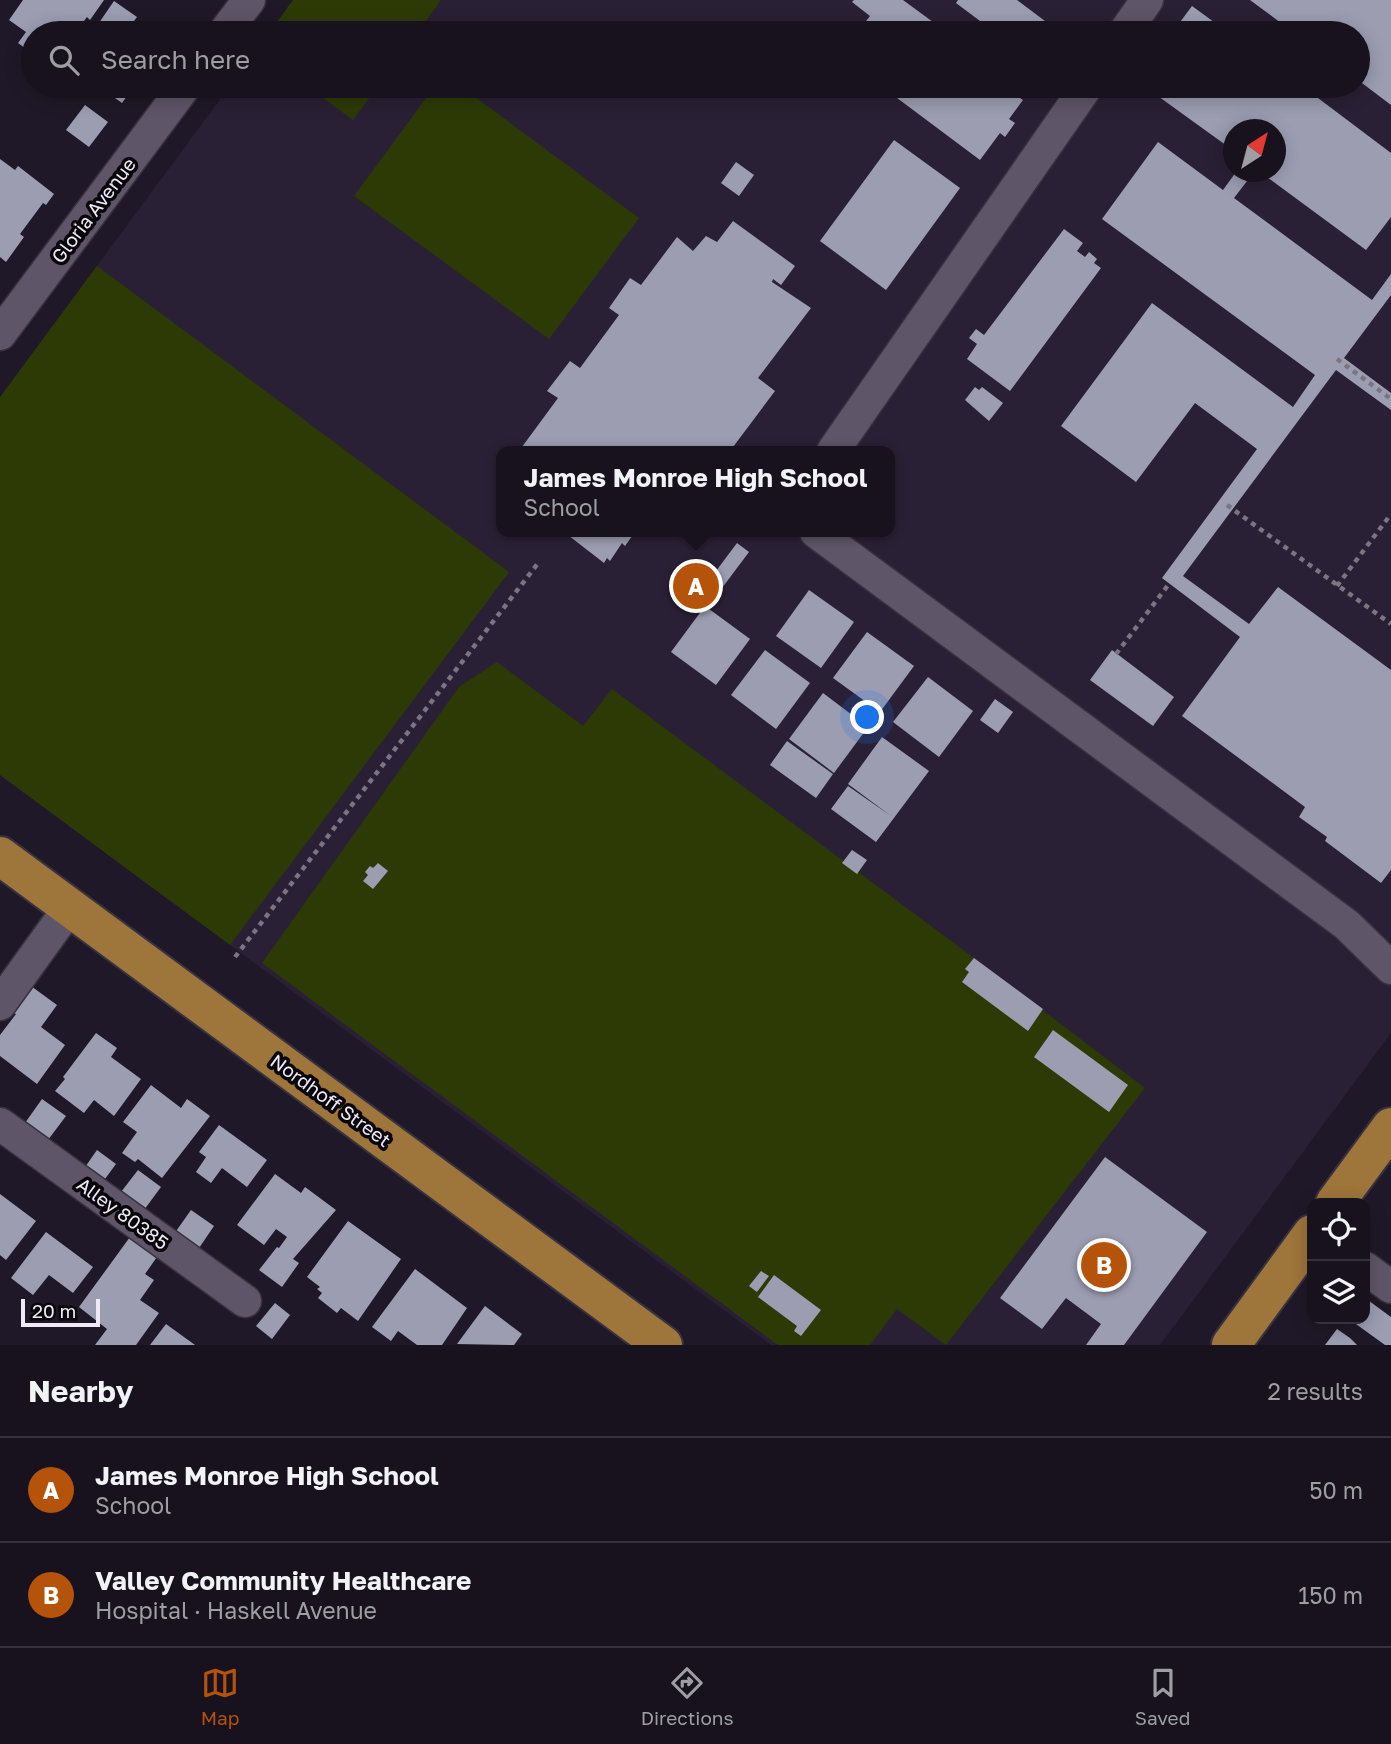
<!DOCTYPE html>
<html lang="en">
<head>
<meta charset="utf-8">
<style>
	body { margin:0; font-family:"Golos Text",sans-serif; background:#24202b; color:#f1f3f6 }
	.controls { position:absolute; right:21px; bottom:21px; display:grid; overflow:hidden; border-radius:14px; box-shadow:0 4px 18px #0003 }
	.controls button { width:63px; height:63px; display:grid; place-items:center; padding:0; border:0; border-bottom:2px solid #36323c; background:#17121e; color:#f1f3f6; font:35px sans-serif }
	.compass { position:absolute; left:1223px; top:119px; width:63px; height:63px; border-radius:50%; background:#17121e; box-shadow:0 4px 18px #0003; rotate:36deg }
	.scale { position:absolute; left:21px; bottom:18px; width:79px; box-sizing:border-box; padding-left:7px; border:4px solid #efeaf5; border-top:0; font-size:19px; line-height:24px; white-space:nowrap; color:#efeaf5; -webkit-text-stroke:5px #08050b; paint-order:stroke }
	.you { position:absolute; left:868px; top:718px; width:24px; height:24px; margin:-18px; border:5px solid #fff; border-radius:50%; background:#1a73e8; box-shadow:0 0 0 10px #1a73e833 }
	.badge { display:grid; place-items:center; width:46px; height:46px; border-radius:50%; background:#b45309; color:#fff; font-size:23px; font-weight:700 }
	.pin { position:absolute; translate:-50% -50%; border:4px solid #fff; box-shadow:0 2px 7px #0006 }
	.popup { position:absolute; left:496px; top:446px; width:399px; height:91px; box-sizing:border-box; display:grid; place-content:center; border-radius:14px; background:#17121e; filter:drop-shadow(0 2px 5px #0005); font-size:23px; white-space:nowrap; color:#9e9ea4 }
	.popup b { font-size:26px; color:#f1f3f6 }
	.popup::after { content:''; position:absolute; left:50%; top:100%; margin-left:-14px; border:14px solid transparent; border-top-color:#17121e }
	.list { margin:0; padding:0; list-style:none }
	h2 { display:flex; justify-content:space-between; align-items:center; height:91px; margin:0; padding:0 28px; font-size:30px }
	h2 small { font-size:23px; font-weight:400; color:#9e9ea4 }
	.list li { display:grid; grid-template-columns:46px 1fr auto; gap:21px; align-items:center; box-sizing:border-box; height:105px; padding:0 28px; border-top:2px solid #36323c }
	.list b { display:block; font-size:26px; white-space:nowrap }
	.list p { margin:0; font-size:23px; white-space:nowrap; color:#9e9ea4 }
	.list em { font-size:23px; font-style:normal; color:#9e9ea4 }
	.icon { flex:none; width:38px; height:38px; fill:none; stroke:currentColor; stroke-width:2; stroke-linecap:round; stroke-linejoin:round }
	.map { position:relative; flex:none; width:1391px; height:1345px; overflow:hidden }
	.search { position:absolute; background:#17121e; box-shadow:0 4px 18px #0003; left:21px; right:21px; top:21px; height:77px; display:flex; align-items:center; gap:18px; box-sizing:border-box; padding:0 24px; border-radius:38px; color:#9e9ea4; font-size:26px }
	.sheet { height:301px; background:#17121e }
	nav { display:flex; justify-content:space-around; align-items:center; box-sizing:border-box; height:98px; border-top:2px solid #36323c; background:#17121e; font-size:19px; color:#9e9ea4 }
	nav a { display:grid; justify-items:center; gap:4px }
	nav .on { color:#b45309 }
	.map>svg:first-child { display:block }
	.built { fill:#2a2035; fill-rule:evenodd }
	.green { fill:#2e3a06 }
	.building { fill:#9d9db2 }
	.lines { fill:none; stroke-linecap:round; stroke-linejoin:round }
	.minor-casing { stroke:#37323e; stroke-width:35 }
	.major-casing { stroke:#37323e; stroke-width:42 }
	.path { stroke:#7b7583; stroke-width:4.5; stroke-dasharray:5 5; stroke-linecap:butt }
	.minor { stroke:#5e5668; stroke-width:32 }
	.major { stroke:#9e753b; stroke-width:38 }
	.labels { text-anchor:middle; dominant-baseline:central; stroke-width:7; stroke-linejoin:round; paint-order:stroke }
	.street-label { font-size:19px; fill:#efeaf5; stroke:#08050b }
</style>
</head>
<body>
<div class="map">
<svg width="1391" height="1345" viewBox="0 0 1391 1345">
	<rect width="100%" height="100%" fill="#1f1828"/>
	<path class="built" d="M293,0h1098v1033l-231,312h-389l-771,-570v-378l230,-311h1128v-53h-1089zM1234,130h42v42h-42zM502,451h388v81h-388z"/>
	<g class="green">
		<polygon points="293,0 441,0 417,33 269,33"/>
		<polygon points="307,86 378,86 353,120"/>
		<polygon points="435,86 460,86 639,218 549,339 354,196"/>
		<polygon points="97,266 509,572 230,945 0,775 0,397"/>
		<polygon points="497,662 583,726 612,689 974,958 1145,1088 946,1345 897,1309 870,1345 778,1345 262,963 459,687"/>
	</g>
	<g class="building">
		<polygon points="23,0 104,0 90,20 87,17 75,33 33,33 33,54 18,43 26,32 9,20"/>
		<polygon points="854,0 903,0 948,33 857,33 870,16 852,2"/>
		<polygon points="958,0 1017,0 1061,33 996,33 956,3"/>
		<polygon points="1250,0 1391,0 1391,105 1358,80 1358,33 1295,33 1288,28 1285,33 1278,28 1281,23"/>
		<polygon points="114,1 137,17 125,33 92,33"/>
		<polygon points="1192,6 1229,33 1172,33"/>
		<polygon points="98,86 134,86 122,103"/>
		<polygon points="881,86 1011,86 1008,90 1023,100 1009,119 1015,123 1005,137 1000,133 980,160"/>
		<polygon points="1144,86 1320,86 1314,95 1391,153 1391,217 1366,250 1260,172 1276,172 1276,130 1234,130 1234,151"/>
		<polygon points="85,105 108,122 89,147 66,130"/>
		<polygon points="894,140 960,188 886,290 820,241"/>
		<polygon points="1158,142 1223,190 1236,172 1254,172 1234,198 1372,300 1391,274 1391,295 1344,358 1391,393 1391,410 1336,370 1183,576 1249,624 1278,587 1391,670 1391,870 1381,883 1325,841 1327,837 1299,817 1305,807 1182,716 1240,637 1162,578 1257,449 1195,403 1136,482 1061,426 1152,303 1293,407 1315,375 1102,219"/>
		<polygon points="0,159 15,170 18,166 54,194 46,205 43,203 20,234 24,237 6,262 0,257"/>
		<polygon points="736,162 754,175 739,196 721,183"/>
		<polygon points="733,221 795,266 781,285 773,279 772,282 811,308 758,378 775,391 730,451 519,451 558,398 547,391 570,361 580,368 619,315 609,308 630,278 641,285 677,237 693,251 706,236 717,242"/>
		<polygon points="1064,229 1083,243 1077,251 1085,257 1089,252 1097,259 1094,263 1101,268 1010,391 967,359 977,344 969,338 976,329 984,335"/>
		<polygon points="975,387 979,390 982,387 1003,403 989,421 965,400"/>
		<polygon points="564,532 635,532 625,546 622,543 610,561 607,558 604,563"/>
		<polygon points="737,543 749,552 716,596 704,587"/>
		<polygon points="809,590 854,622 821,668 776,636"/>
		<polygon points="705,606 750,639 716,685 671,652"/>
		<polygon points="867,632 914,666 880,712 833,678"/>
		<polygon points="765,650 810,683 776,729 731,695"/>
		<polygon points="1112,650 1174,697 1153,726 1090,680"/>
		<polygon points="928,677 973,711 939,757 893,722"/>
		<polygon points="823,693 868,727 834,773 789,739"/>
		<polygon points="995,699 1013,712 998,733 980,720"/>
		<polygon points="882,737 929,771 876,842 831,809 848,786 891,816 848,784"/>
		<polygon points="787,741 833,774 816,798 770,765"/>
		<polygon points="852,850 867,860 857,874 842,863"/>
		<polygon points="378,863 388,871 373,889 363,881 368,875 365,872 370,866 373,868"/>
		<polygon points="974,958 1043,1009 1028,1031 962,982 969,972 965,969"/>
		<polygon points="31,986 57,1005 41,1027 65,1045 37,1084 0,1056 0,1035 16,1014 13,1013"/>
		<polygon points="1053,1030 1128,1085 1109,1112 1034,1057"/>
		<polygon points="96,1033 117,1048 111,1057 141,1079 114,1116 94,1100 84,1113 55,1091 65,1079 63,1077"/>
		<polygon points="151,1085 181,1108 187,1099 210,1116 162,1178 138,1159 135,1162 122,1153 137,1132 123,1122"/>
		<polygon points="42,1099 66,1116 48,1140 25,1123"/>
		<polygon points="219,1125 267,1160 247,1187 222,1168 211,1183 196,1172 206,1157 199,1152"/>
		<polygon points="97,1150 116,1164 102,1183 83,1170"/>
		<polygon points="1105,1157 1207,1232 1124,1345 1086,1345 1101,1324 1066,1298 1042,1329 1000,1298"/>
		<polygon points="138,1170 161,1187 144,1210 121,1192"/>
		<polygon points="275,1174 301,1193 305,1187 336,1210 293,1259 299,1263 282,1287 259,1270 277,1247 279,1248 287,1237 276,1229 264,1245 237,1225"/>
		<polygon points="0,1194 36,1221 6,1260 0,1255"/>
		<polygon points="191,1210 214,1226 197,1251 174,1234"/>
		<polygon points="348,1221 401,1259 358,1321 341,1308 337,1313 318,1298 322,1293 317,1289 320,1287 307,1277"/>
		<polygon points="46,1232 93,1267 73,1293 49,1275 33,1295 11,1278"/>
		<polygon points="130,1237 157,1257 145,1274 154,1280 140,1300 159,1313 136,1345 95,1345 107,1329 79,1307"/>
		<polygon points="415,1269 467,1308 442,1345 417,1345 398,1331 391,1341 372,1327"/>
		<polygon points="761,1271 769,1276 757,1292 749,1286"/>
		<polygon points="774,1275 821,1310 801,1336 794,1331 797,1326 758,1297"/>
		<polygon points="1365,1298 1391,1317 1391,1345 1385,1345 1349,1319 1365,1319"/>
		<polygon points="275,1303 290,1315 272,1339 256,1326"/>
		<polygon points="485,1306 522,1334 514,1345 457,1344"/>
		<polygon points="166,1324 195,1345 150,1345"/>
		<polygon points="1337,1329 1350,1338 1357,1345 1325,1345"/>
	</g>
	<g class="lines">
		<defs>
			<g id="minor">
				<polyline points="224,33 249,0"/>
				<polyline points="1124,33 1147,0"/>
				<polyline points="0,334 185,86"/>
				<polyline points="833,451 1087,86"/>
				<polyline points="816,532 1347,925 1391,968"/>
				<polyline points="0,1004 70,907"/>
				<polyline points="0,1124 245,1301"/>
				<polyline points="1365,1268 1391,1287"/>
			</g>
			<g id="major">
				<polyline points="0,856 663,1345"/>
				<polyline points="1335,1203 1391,1127"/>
				<polyline points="1231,1345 1312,1234"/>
			</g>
		</defs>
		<use href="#minor" class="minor-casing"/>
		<use href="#major" class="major-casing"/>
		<g class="path">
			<polyline points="1337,359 1391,399"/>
			<polyline points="1227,505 1391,624"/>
			<polyline points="1337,586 1391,514"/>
			<polyline points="1116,654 1169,584"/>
			<polyline points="235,957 539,562"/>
		</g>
		<use href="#minor" class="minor"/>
		<use href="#major" class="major"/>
	</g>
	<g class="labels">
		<g class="street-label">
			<text transform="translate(93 210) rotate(-53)">Gloria Avenue</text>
			<text transform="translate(331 1100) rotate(36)">Nordhoff Street</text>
			<text transform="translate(123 1213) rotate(36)">Alley 80385</text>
		</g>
	</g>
</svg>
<div class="controls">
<button><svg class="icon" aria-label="locate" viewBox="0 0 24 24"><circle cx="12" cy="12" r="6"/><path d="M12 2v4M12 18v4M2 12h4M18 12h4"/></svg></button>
<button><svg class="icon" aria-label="layers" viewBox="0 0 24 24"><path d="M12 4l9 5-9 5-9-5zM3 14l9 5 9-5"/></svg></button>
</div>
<svg class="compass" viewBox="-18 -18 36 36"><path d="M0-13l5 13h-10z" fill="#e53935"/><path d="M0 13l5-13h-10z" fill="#9e9ea4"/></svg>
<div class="scale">20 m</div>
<div class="you"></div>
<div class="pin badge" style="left:696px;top:586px">A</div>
<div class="popup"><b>James Monroe High School</b>School</div>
<div class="pin badge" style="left:1104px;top:1265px">B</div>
<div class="search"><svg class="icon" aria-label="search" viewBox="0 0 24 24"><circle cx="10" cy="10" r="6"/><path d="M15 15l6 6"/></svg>Search here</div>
</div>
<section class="sheet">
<h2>Nearby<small>2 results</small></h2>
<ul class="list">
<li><span class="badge">A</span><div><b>James Monroe High School</b><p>School</p></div><em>50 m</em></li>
<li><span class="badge">B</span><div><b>Valley Community Healthcare</b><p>Hospital · Haskell Avenue</p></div><em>150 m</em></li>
</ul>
</section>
<nav>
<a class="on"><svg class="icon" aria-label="map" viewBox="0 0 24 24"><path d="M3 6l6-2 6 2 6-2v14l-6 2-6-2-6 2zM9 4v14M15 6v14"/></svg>Map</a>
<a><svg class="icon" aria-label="directions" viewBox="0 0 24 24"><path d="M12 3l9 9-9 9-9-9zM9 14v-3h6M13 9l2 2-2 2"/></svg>Directions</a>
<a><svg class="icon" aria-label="saved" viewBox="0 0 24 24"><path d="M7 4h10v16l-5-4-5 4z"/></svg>Saved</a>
</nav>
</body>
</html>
